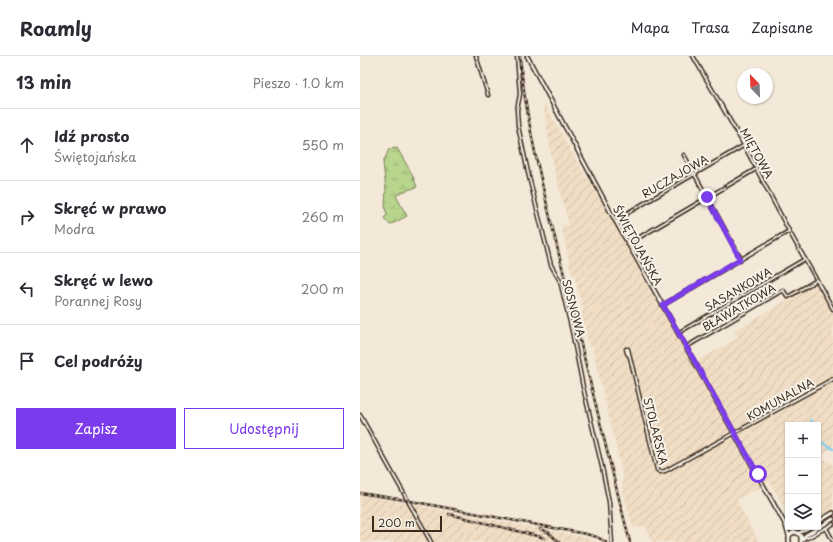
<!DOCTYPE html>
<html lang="pl">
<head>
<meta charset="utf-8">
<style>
	body { margin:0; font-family:"Playpen Sans",sans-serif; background:#f2f2f3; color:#2b2b33 }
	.controls { position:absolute; right:12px; bottom:12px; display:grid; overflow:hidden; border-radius:0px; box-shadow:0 1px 3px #0004 }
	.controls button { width:36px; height:36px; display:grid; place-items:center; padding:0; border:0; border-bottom:1px solid #e1e1e2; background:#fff; color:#2b2b33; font:20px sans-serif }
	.compass { position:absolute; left:377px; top:12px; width:36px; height:36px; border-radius:50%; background:#fff; box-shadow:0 1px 3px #0004; rotate:337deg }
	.scale { position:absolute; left:12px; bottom:10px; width:70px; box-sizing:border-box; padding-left:4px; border:2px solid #3b2a1e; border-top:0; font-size:11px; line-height:14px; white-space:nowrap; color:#3b2a1e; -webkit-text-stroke:3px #f7f3e8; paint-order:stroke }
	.stop { position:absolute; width:12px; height:12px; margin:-9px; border:3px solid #7c3aed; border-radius:50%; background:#fff }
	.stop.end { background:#7c3aed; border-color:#fff; box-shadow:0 1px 4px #0008 }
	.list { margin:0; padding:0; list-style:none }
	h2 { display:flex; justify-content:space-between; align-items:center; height:52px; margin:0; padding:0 16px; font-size:17px }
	h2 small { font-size:13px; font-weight:400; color:#7c7c81 }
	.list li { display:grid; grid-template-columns:26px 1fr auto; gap:12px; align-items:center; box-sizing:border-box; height:72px; padding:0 16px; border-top:1px solid #e1e1e2 }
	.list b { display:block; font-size:15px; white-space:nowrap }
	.list p { margin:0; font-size:13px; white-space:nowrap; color:#7c7c81 }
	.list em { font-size:13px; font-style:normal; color:#7c7c81 }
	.actions { display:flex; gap:8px; padding:12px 16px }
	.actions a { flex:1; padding:9px 0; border:1px solid #7c3aed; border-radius:0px; text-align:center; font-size:14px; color:#7c3aed }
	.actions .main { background:#7c3aed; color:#fff }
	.icon { flex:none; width:22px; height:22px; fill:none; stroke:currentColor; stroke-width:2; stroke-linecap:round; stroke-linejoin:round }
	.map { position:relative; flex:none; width:473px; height:486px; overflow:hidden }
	header { display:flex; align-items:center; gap:24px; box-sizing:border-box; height:56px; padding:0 20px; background:#fff; border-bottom:1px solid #e1e1e2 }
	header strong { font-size:19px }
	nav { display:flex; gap:22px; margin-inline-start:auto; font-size:14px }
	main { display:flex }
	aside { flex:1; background:#fff }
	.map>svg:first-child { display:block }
	.industrial { fill:url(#industrial-furrows) }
	.wetland { fill:url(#wetland-marsh); stroke:#7a8056 }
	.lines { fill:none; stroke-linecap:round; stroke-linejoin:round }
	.canal { stroke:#8bcfec; stroke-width:2.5 }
	.minor-casing { stroke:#3b2a1e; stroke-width:5 }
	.tertiary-casing { stroke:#3b2a1e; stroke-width:5.5 }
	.secondary-casing { stroke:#3b2a1e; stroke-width:6 }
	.minor { stroke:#f7f3e8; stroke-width:2 }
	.tertiary { stroke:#f7f3e8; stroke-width:2.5 }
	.secondary { stroke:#f7f3e8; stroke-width:3 }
	.rail-casing { stroke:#3b2a1e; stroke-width:2.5 }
	.rail { stroke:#f7f3e8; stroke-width:1; stroke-dasharray:3; stroke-linecap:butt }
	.route { stroke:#7c3aed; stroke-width:5 }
	.labels { text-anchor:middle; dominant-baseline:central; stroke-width:4; stroke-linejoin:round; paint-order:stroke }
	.street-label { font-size:11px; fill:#3b2a1e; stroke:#f7f3e8 }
</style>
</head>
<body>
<header>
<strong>Roamly</strong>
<nav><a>Mapa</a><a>Trasa</a><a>Zapisane</a></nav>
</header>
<main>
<aside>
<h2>13 min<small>Pieszo · 1.0 km</small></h2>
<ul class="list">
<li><svg class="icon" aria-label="ahead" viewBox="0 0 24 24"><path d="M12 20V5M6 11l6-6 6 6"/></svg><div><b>Idź prosto</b><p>Świętojańska</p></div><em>550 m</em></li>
<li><svg class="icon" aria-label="right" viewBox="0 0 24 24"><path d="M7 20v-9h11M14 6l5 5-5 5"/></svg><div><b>Skręć w prawo</b><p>Modra</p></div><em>260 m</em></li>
<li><svg class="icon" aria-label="left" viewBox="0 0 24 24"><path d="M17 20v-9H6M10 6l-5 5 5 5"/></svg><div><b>Skręć w lewo</b><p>Porannej Rosy</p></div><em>200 m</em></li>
<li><svg class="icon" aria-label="arrive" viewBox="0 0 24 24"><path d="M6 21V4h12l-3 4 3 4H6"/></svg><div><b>Cel podróży</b></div></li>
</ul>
<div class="actions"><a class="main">Zapisz</a><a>Udostępnij</a></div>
</aside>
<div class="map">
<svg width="473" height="486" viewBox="0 0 473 486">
	<defs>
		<pattern id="industrial-furrows" width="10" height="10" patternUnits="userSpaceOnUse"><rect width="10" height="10" fill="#f0ddc4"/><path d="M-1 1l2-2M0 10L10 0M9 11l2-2" fill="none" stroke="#cfbea8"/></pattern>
		<pattern id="wetland-marsh" width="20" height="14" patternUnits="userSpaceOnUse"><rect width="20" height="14" fill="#b8d58d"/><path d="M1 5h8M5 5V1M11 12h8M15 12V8" fill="none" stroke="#9fb779"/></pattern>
	</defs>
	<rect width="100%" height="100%" fill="#f4e9d8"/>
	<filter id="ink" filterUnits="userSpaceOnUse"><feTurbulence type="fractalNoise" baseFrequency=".025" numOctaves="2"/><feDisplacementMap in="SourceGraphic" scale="8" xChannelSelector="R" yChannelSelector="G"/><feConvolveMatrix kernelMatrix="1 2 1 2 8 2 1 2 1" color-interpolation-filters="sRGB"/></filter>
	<g filter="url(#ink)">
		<g class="industrial">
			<polygon points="185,48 214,100 337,305 378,282 374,275 456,227 473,257 473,393 471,392 461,400 473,409 473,454 458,463 458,369 428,369 428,458 410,426 376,444 399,486 292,486 286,471 273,472 262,431 262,417 232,290 229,291 221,257 223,256 214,218 212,218 201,169 209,170 193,109 183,49"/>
			<polygon points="0,438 228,482 237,486 0,486"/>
		</g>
		<polygon class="wetland" points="37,92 52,118 57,131 42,136 36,140 47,160 30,169 24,162 27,159 25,151 26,134 23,107 29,93"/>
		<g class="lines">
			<g class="canal">
				<polyline points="451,364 453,369"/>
				<polyline points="458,380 461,386 473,393"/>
			</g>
			<defs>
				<g id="minor">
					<polyline points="116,0 128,39"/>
					<polyline points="157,0 160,38 157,54 158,70 169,121 191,209 200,225 212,275 223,331 242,411 249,446 252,486"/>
					<polyline points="333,0 384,89 429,175 473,253"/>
					<polyline points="324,99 381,203"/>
					<polyline points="256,166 265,160 269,156 383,90"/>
					<polyline points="268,188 396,113"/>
					<polyline points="303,249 429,175"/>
					<polyline points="318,277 445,203"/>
					<polyline points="326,291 423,234 428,241 457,224"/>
					<polyline points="270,301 267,297 266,293 268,293 297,414 300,416 305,415 473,323"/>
					<polyline points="0,359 71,486"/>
					<polyline points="466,472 473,485"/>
					<polyline points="447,482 473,468"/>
				</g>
				<g id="tertiary">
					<polyline points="167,0 256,166 425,468 429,480"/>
					<polyline points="427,470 436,476"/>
				</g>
				<g id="secondary">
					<polyline points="458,466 473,457"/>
					<polyline points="439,477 450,471"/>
					<polyline points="442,484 446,479 473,463"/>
					<polyline points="429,486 429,480 432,477 436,476 441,480 441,486"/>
				</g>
			</defs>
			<use href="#minor" class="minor-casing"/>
			<use href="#tertiary" class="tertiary-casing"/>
			<use href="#secondary" class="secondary-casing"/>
			<use href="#minor" class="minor"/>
			<use href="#tertiary" class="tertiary"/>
			<use href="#secondary" class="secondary"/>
			<defs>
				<g id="rail">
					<path d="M160,0c6,70 25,139 41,207 23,93 45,186 69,279"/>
					<polyline points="0,437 45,444 226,478 237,481 246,486"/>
					<polyline points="89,458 185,482"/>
					<polyline points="180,473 188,476 199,486"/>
				</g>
			</defs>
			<use href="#rail" class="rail-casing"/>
			<use href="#rail" class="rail"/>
		</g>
	</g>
	<g class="lines" filter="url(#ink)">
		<polyline class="route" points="347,141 380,203 303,249 398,418"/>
	</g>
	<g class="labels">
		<g class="street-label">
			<text transform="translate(397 97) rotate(61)">MIĘTOWA</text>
			<text transform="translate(315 120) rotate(-30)">RUCZAJOWA</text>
			<text transform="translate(278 189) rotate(61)">ŚWIĘTOJAŃSKA</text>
			<text transform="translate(378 233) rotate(-30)">SASANKOWA</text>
			<text transform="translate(379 251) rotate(-30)">BŁAWATKOWA</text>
			<text transform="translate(214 252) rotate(75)">SOSNOWA</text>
			<text transform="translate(420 343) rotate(-29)">KOMUNALNA</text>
			<text transform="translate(296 375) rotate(76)">STOLARSKA</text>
		</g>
	</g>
</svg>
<div class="controls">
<button>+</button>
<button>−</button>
<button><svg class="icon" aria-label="layers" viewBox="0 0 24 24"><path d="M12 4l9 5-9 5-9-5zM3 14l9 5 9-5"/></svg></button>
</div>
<svg class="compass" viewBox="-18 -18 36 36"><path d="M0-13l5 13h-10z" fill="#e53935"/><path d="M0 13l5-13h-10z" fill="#7c7c81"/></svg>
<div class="scale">200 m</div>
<div class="stop" style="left:398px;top:418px"></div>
<div class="stop end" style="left:347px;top:141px"></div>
</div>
</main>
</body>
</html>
